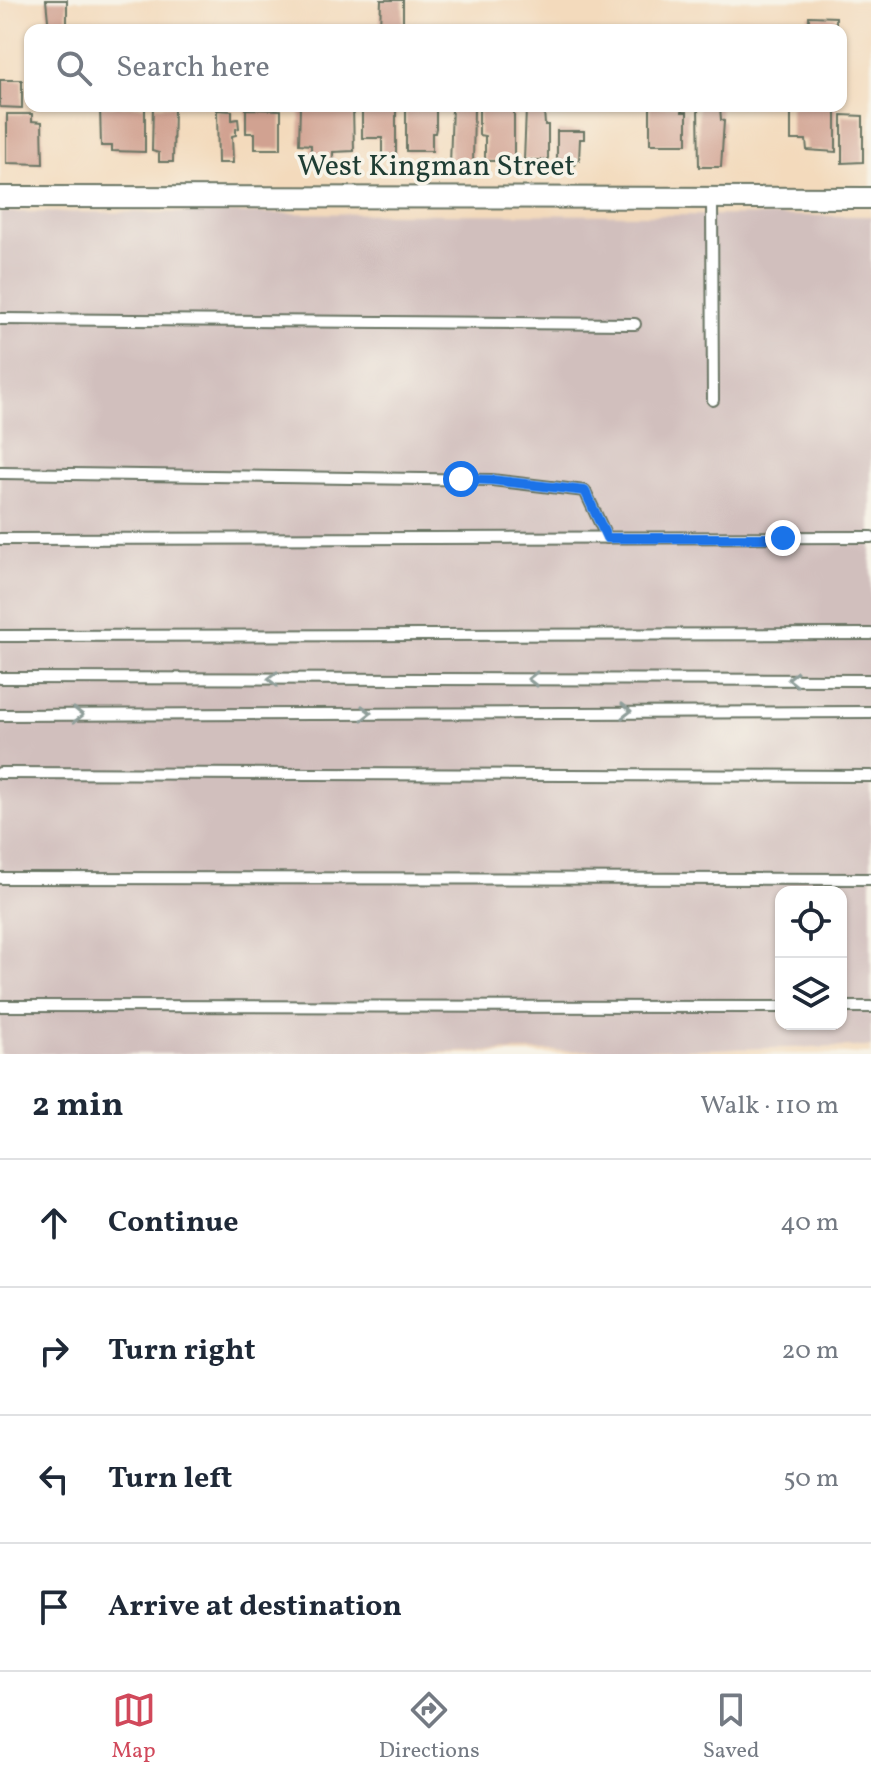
<!DOCTYPE html>
<html lang="en">
<head>
<meta charset="utf-8">
<style>
	body { margin:0; font-family:Vollkorn,serif; background:#f6f6f7; color:#1f2937 }
	.controls { position:absolute; right:24px; bottom:24px; display:grid; overflow:hidden; border-radius:16px; box-shadow:0 2px 6px #0004 }
	.controls button { width:72px; height:72px; display:grid; place-items:center; padding:0; border:0; border-bottom:2px solid #e0e1e3; background:#fff; color:#1f2937; font:40px sans-serif }
	.stop { position:absolute; width:24px; height:24px; margin:-18px; border:6px solid #1a73e8; border-radius:50%; background:#fff }
	.stop.end { background:#1a73e8; border-color:#fff; box-shadow:0 2px 8px #0008 }
	.list { margin:0; padding:0; list-style:none }
	h2 { display:flex; justify-content:space-between; align-items:center; height:104px; margin:0; padding:0 32px; font-size:34px }
	h2 small { font-size:26px; font-weight:400; color:#747a83 }
	.list li { display:grid; grid-template-columns:52px 1fr auto; gap:24px; align-items:center; box-sizing:border-box; height:128px; padding:0 32px; border-top:2px solid #e0e1e3 }
	.list b { display:block; font-size:30px; white-space:nowrap }
	.list em { font-size:26px; font-style:normal; color:#747a83 }
	.icon { flex:none; width:44px; height:44px; fill:none; stroke:currentColor; stroke-width:2; stroke-linecap:round; stroke-linejoin:round }
	.map { position:relative; flex:none; width:871px; height:1054px; overflow:hidden }
	.search { position:absolute; background:#fff; box-shadow:0 2px 6px #0004; left:24px; right:24px; top:24px; height:88px; display:flex; align-items:center; gap:20px; box-sizing:border-box; padding:0 28px; border-radius:16px; color:#747a83; font-size:30px }
	.sheet { height:616px; background:#fff }
	nav { display:flex; justify-content:space-around; align-items:center; box-sizing:border-box; height:112px; border-top:2px solid #e0e1e3; background:#fff; font-size:22px; color:#747a83 }
	nav a { display:grid; justify-items:center; gap:4px }
	nav .on { color:#d1495b }
	.map>svg:first-child { display:block }
	.industrial { fill:#d1bfbd; fill-rule:evenodd }
	.building { fill:#d1a291 }
	.lines { fill:none; stroke-linecap:round; stroke-linejoin:round }
	.lane-casing { stroke:#697464; stroke-width:14 }
	.street-casing { stroke:#697464; stroke-width:24 }
	.lane { stroke:#fff; stroke-width:10 }
	.street { stroke:#fff; stroke-width:20 }
	.oneway { stroke:#8f9e9a }
	.route { stroke:#1a73e8; stroke-width:10 }
	.labels { text-anchor:middle; dominant-baseline:central; stroke-width:7; stroke-linejoin:round; paint-order:stroke }
	.street-label { font-size:30px; fill:#1f3d34; stroke:#f7f3e8 }
</style>
</head>
<body>
<div class="map">
<svg width="871" height="1054" viewBox="0 0 871 1054">
	<rect width="100%" height="100%" fill="#f7f3e8"/>
	<filter id="ink" filterUnits="userSpaceOnUse"><feTurbulence type="fractalNoise" baseFrequency=".0125" numOctaves="2"/><feDisplacementMap in="SourceGraphic" scale="16" xChannelSelector="R" yChannelSelector="G"/><feConvolveMatrix kernelMatrix="1 2 1 2 8 2 1 2 1" color-interpolation-filters="sRGB"/></filter>
	<filter id="wash" filterUnits="userSpaceOnUse"><feTurbulence type="fractalNoise" baseFrequency=".006" numOctaves="4" result="noise"/><feDisplacementMap in="SourceGraphic" scale="32" xChannelSelector="R" yChannelSelector="G"/><feGaussianBlur stdDeviation="1.8" result="paint"/><feColorMatrix in="noise" values="0 0 0 0 0 0 0 0 0 0 0 0 0 0 0 0 0 1.4 0 .05"/><feComposite in="paint" operator="in"/></filter>
	<g filter="url(#wash)">
		<rect width="100%" height="100%" fill="#f3dabc"/>
		<path class="industrial" d="M0,212l871,4v831l-568,7h-303zM781,892h60v132h-60z"/>
		<g id="blocks">
			<g class="building">
				<polygon points="46,0 67,0 67,30 49,30"/>
				<polygon points="381,0 403,0 403,30 380,30"/>
				<polygon points="809,16 836,17 836,30 809,30"/>
				<polygon points="0,80 22,80 22,108 0,107"/>
				<polygon points="100,106 145,106 145,152 112,151 112,146 101,146"/>
				<polygon points="153,106 174,106 173,162 159,162 159,153 152,151"/>
				<polygon points="300,106 353,106 354,151 333,152 333,162 311,162 311,145 299,144"/>
				<polygon points="362,106 396,106 396,155 382,155 382,138 362,138"/>
				<polygon points="406,106 436,106 436,128 435,133 432,133 432,151 406,151"/>
				<polygon points="452,106 474,106 473,166 450,166"/>
				<polygon points="482,106 514,106 514,161 485,161 485,136 479,135 479,108 483,108"/>
				<polygon points="650,106 682,106 682,112 687,112 687,144 650,144"/>
				<polygon points="698,106 720,106 721,120 724,121 721,167 699,167"/>
				<polygon points="791,106 836,106 836,152 807,150 806,140 791,140"/>
				<polygon points="246,109 281,110 281,149 255,149 255,133 246,133"/>
				<polygon points="217,110 232,111 232,120 238,119 239,128 236,129 236,135 232,136 233,163 218,163"/>
				<polygon points="526,110 544,110 545,125 548,125 548,160 524,160"/>
				<polygon points="7,114 32,114 32,121 42,122 43,164 7,163"/>
				<polygon points="842,115 863,116 863,162 842,163"/>
				<polygon points="557,131 584,131 584,139 580,139 579,160 575,160 575,165 560,165 560,159 557,159"/>
			</g>
		</g>
	</g>
	<g filter="url(#ink)">
		<use href="#blocks" fill-opacity="0" stroke="#697464" stroke-width="2"/>
		<g class="lines">
			<defs>
				<g id="lane">
					<polyline points="712,198 713,400"/>
					<polyline points="0,319 635,324"/>
					<polyline points="0,473 492,480 585,491 607,538"/>
					<polyline points="0,539 871,537"/>
					<polyline points="0,636 871,634"/>
					<polyline points="0,678 871,680"/>
					<polyline points="0,715 871,712"/>
					<polyline points="0,773 871,776"/>
					<polyline points="0,878 871,879"/>
					<polyline points="0,1006 781,1007"/>
					<polyline points="841,1007 871,1007"/>
				</g>
				<polyline id="street" points="0,197 871,198"/>
			</defs>
			<use href="#lane" class="lane-casing"/>
			<use href="#street" class="street-casing"/>
			<use href="#lane" class="lane"/>
			<use href="#street" class="street"/>
		</g>
		<defs><path id="oneway-chevron" d="M-2-3.5L2.5 0L-2 3.5" fill="none" stroke-width="1.6" stroke-linecap="round" stroke-linejoin="round" transform="scale(2)"/></defs>
		<g class="oneway">
			<use href="#oneway-chevron" transform="translate(273 679) rotate(180)"/>
			<use href="#oneway-chevron" transform="translate(533 679) rotate(180)"/>
			<use href="#oneway-chevron" transform="translate(793 679) rotate(-180)"/>
			<use href="#oneway-chevron" transform="translate(626 711)"/>
			<use href="#oneway-chevron" transform="translate(366 713)"/>
			<use href="#oneway-chevron" transform="translate(78 715)"/>
		</g>
	</g>
	<g class="lines" filter="url(#ink)">
		<polyline class="route" points="461,479 492,480 585,491 607,538 783,538"/>
	</g>
	<g class="labels">
		<g class="street-label">
			<text x="436" y="167">West Kingman Street</text>
		</g>
	</g>
</svg>
<div class="controls">
<button><svg class="icon" aria-label="locate" viewBox="0 0 24 24"><circle cx="12" cy="12" r="6"/><path d="M12 2v4M12 18v4M2 12h4M18 12h4"/></svg></button>
<button><svg class="icon" aria-label="layers" viewBox="0 0 24 24"><path d="M12 4l9 5-9 5-9-5zM3 14l9 5 9-5"/></svg></button>
</div>
<div class="stop" style="left:461px;top:479px"></div>
<div class="stop end" style="left:783px;top:538px"></div>
<div class="search"><svg class="icon" aria-label="search" viewBox="0 0 24 24"><circle cx="10" cy="10" r="6"/><path d="M15 15l6 6"/></svg>Search here</div>
</div>
<section class="sheet">
<h2>2 min<small>Walk · 110 m</small></h2>
<ul class="list">
<li><svg class="icon" aria-label="ahead" viewBox="0 0 24 24"><path d="M12 20V5M6 11l6-6 6 6"/></svg><div><b>Continue</b></div><em>40 m</em></li>
<li><svg class="icon" aria-label="right" viewBox="0 0 24 24"><path d="M7 20v-9h11M14 6l5 5-5 5"/></svg><div><b>Turn right</b></div><em>20 m</em></li>
<li><svg class="icon" aria-label="left" viewBox="0 0 24 24"><path d="M17 20v-9H6M10 6l-5 5 5 5"/></svg><div><b>Turn left</b></div><em>50 m</em></li>
<li><svg class="icon" aria-label="arrive" viewBox="0 0 24 24"><path d="M6 21V4h12l-3 4 3 4H6"/></svg><div><b>Arrive at destination</b></div></li>
</ul>
</section>
<nav>
<a class="on"><svg class="icon" aria-label="map" viewBox="0 0 24 24"><path d="M3 6l6-2 6 2 6-2v14l-6 2-6-2-6 2zM9 4v14M15 6v14"/></svg>Map</a>
<a><svg class="icon" aria-label="directions" viewBox="0 0 24 24"><path d="M12 3l9 9-9 9-9-9zM9 14v-3h6M13 9l2 2-2 2"/></svg>Directions</a>
<a><svg class="icon" aria-label="saved" viewBox="0 0 24 24"><path d="M7 4h10v16l-5-4-5 4z"/></svg>Saved</a>
</nav>
</body>
</html>
